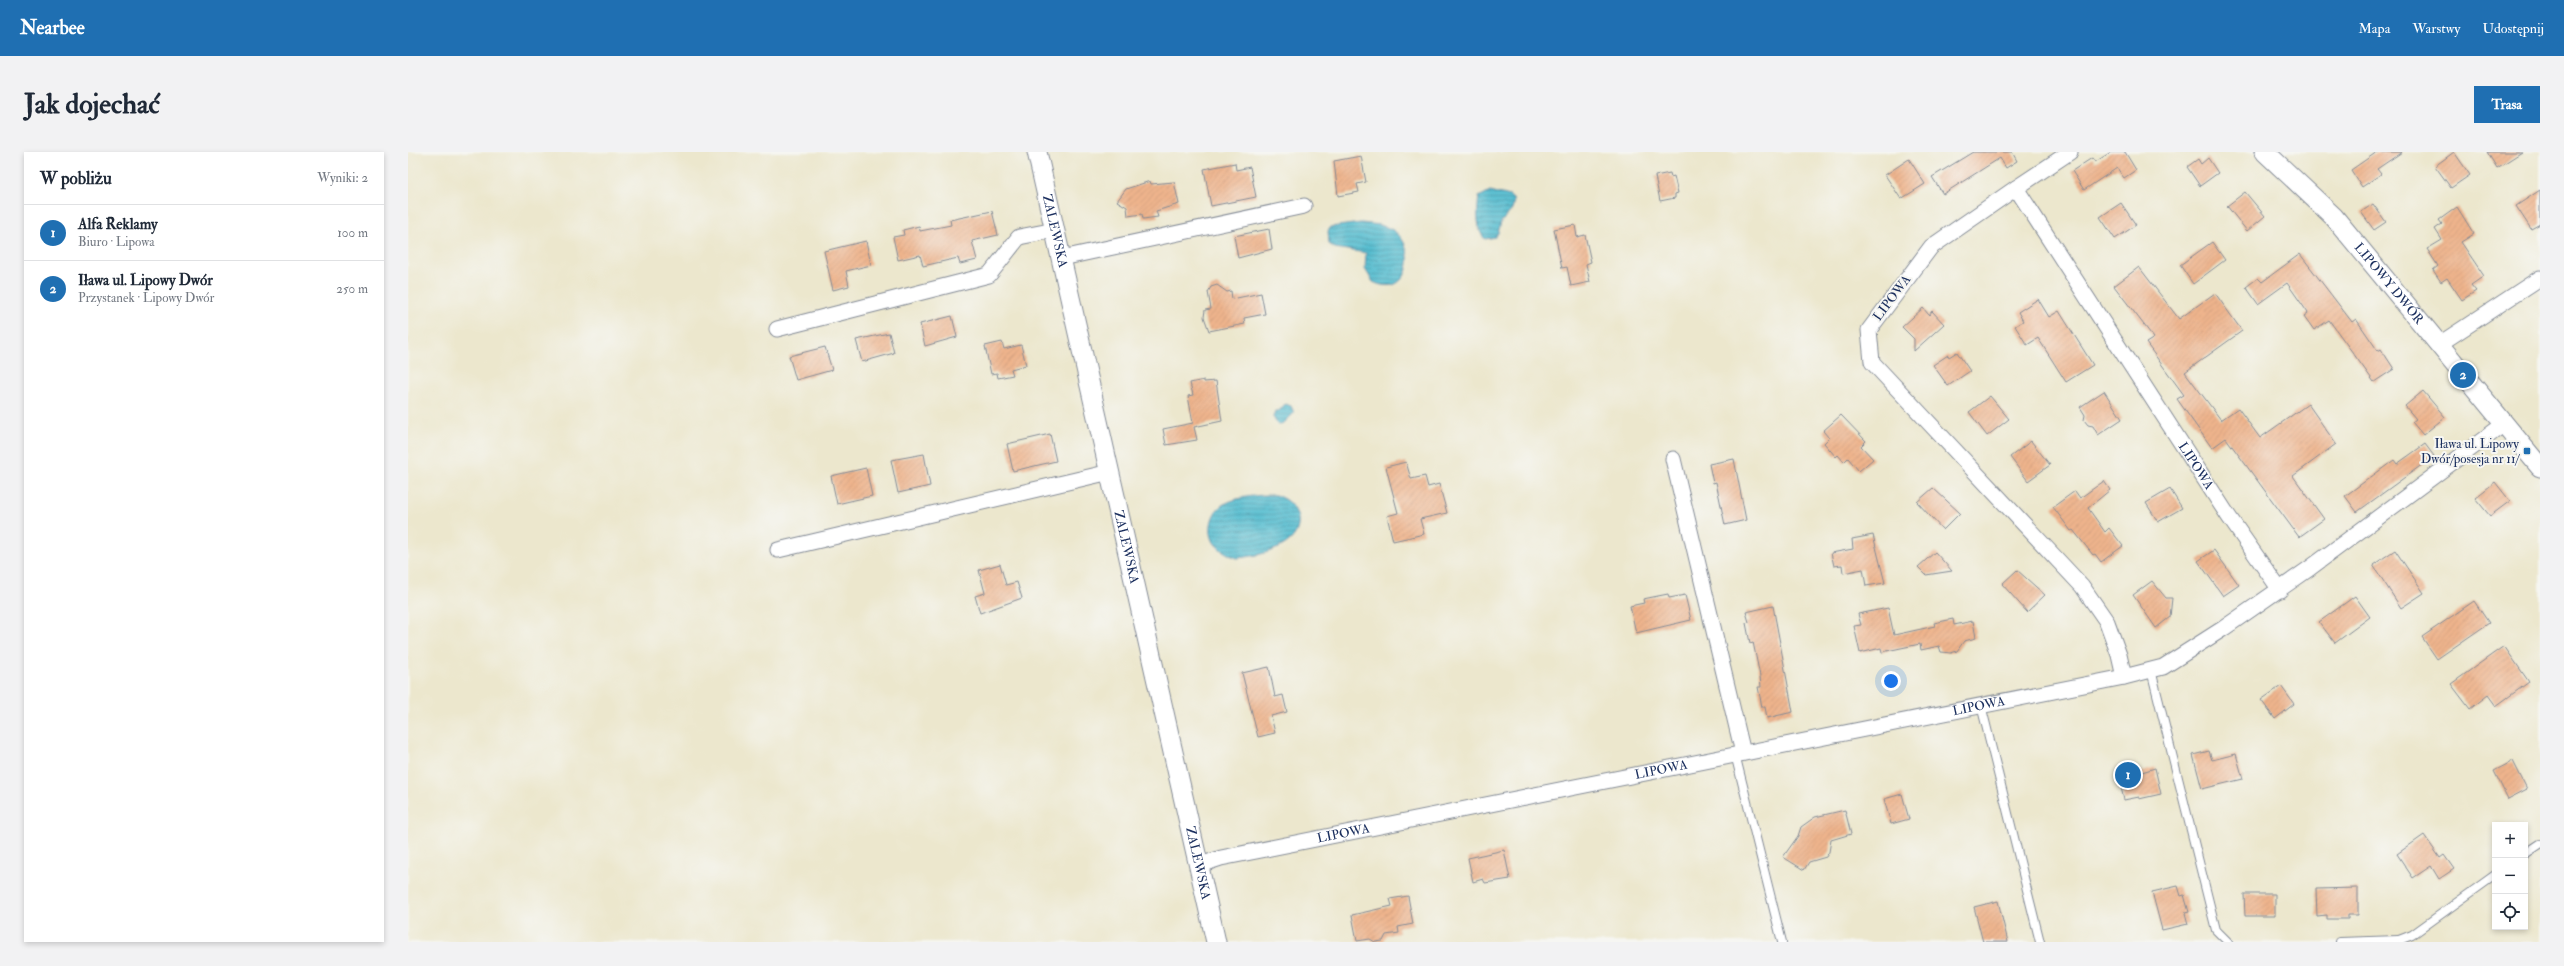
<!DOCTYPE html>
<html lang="pl">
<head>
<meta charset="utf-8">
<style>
	body { margin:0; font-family:"IM FELL Double Pica",serif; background:#f2f2f3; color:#1f2937 }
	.controls { position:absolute; right:12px; bottom:12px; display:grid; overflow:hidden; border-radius:0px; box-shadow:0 2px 6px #0003 }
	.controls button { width:36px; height:36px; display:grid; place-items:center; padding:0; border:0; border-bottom:1px solid #e0e1e3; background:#fff; color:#1f2937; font:20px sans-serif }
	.you { position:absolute; left:1483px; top:529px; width:14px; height:14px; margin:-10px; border:3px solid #fff; border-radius:50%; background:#1a73e8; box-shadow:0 0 0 6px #1a73e833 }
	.badge { display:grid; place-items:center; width:26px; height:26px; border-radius:50%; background:#1f6fb2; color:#fff; font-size:13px; font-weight:700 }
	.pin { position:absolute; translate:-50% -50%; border:2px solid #fff; box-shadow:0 1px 4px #0006 }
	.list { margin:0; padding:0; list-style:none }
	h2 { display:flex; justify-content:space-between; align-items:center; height:52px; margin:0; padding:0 16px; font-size:17px }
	h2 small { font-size:13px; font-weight:400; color:#747a83 }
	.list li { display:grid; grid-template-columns:26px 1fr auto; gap:12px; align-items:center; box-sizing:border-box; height:56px; padding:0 16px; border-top:1px solid #e0e1e3 }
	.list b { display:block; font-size:15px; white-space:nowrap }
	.list p { margin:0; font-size:13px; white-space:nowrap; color:#747a83 }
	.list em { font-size:13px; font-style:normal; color:#747a83 }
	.icon { flex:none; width:22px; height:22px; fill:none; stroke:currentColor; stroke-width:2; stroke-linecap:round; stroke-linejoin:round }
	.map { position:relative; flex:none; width:2132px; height:790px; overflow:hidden; border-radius:0px }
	header { display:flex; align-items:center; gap:24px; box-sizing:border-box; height:56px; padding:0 20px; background:#1f6fb2; color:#fff }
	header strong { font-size:19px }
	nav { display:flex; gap:22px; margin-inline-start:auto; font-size:14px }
	.intro { display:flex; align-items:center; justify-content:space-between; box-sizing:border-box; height:96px; padding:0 24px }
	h1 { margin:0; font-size:28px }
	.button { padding:10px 18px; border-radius:0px; background:#1f6fb2; color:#fff; font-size:14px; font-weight:700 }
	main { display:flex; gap:24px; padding:0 24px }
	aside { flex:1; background:#fff; border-radius:0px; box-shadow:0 2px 6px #0003 }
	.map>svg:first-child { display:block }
	.water { fill:url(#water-rules); stroke:#377696 }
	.building { fill:url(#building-hatch) }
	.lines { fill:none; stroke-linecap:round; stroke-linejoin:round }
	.service-casing { stroke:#848b96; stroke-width:10 }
	.minor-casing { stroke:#848b96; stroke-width:17 }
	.tertiary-casing { stroke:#848b96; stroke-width:21 }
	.service { stroke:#fff; stroke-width:8 }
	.minor { stroke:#fff; stroke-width:15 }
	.tertiary { stroke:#fff; stroke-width:19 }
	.poi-dot { fill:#1f6fb2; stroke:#f6f6f2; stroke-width:1.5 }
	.labels { text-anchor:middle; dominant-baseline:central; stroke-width:4; stroke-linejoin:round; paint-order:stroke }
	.street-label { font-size:13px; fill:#1b2f5e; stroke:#f6f6f2 }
	.poi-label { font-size:13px; fill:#1b2f5e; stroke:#f6f6f2; text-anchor:end }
</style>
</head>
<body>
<header>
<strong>Nearbee</strong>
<nav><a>Mapa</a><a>Warstwy</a><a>Udostępnij</a></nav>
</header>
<div class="intro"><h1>Jak dojechać</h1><a class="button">Trasa</a></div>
<main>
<aside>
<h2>W pobliżu<small>Wyniki: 2</small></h2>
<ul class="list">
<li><span class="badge">1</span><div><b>Alfa Reklamy</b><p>Biuro · Lipowa</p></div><em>100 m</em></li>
<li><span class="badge">2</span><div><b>Iława ul. Lipowy Dwór</b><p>Przystanek · Lipowy Dwór</p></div><em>250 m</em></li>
</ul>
</aside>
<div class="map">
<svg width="2132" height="790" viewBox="0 0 2132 790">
	<defs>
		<pattern id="water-rules" width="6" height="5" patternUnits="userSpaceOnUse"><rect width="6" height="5" fill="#53bccf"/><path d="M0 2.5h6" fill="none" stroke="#4499ab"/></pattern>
		<pattern id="building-hatch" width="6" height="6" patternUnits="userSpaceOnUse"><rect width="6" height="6" fill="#eeb48c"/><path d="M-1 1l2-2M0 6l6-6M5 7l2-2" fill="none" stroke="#cc9b7b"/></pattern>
	</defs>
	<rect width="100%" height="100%" fill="#f6f6f2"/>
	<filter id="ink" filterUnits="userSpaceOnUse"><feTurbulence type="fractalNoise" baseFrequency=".025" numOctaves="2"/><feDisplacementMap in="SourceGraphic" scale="8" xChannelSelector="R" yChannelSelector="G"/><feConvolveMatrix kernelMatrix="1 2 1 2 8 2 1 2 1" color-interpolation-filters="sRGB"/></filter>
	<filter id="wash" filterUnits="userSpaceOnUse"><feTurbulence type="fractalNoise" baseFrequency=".012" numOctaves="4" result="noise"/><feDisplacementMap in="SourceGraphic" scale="16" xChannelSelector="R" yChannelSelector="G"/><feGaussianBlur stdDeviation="0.9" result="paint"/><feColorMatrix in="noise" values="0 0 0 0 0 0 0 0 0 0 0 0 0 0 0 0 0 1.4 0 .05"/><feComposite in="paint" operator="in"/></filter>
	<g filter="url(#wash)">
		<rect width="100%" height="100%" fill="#ece7cd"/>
		<g class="water">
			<path d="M1082,39l20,5 4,4 -2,10 -11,12 -3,11 -3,4 -10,2c-9,-8 -8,-31 -6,-42z"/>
			<path d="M953,71c8,1 17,1 25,4 35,12 27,74 -13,55l-8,-13 1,-16 -31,-5 -6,-4 -1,-13 3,-4z"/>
			<polygon points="877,252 883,254 886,261 877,270 870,273 865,265 867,259 871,259"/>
			<path d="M867,343c26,8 33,37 7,51 -13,7 -31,11 -46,12 -7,-4 -15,-7 -20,-13 -10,-12 -5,-34 8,-41 16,-8 34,-9 51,-9z"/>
		</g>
		<g id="blocks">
			<g class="building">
				<polygon points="1565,0 1604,0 1609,9 1598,16 1592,6 1535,42 1524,25"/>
				<polygon points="1703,0 1717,0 1728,18 1716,26 1709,16 1676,38 1664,19 1684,6 1687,10"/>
				<polygon points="1969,0 1994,0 1969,17 1973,22 1954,35 1943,18"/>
				<polygon points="2046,0 2062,23 2043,36 2027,14"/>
				<polygon points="2079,0 2114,0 2089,16"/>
				<polygon points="953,4 958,30 949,32 951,40 930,44 926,9"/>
				<polygon points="1800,6 1810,21 1792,34 1779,15 1790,7 1793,12"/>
				<polygon points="1501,7 1517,32 1493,47 1477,23"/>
				<polygon points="827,11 828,18 842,15 848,45 803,54 796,17"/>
				<polygon points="1262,21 1263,25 1266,24 1270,41 1267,42 1267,46 1252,49 1247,24"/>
				<polygon points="742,29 743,32 766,30 771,52 748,59 750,65 735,67 734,62 720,64 719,55 709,49 718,37"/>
				<polygon points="2132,38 2132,72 2123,77 2108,54"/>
				<polygon points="1837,40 1857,64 1839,79 1819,54"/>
				<polygon points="1713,51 1728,73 1707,87 1692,65"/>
				<polygon points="1965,52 1978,70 1966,78 1953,60"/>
				<polygon points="2049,55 2066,82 2053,90 2076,124 2063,133 2068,139 2054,148 2039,126 2033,130 2025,118 2030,114 2019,97 2034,88 2027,77 2034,72 2031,68"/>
				<polygon points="584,59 590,83 564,89 569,108 552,112 550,106 515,114 512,103 490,108 485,85 496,83 495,78 511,74 512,79 543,73 542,68"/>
				<polygon points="1167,73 1169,85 1177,83 1183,110 1178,112 1182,130 1163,134 1159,115 1154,116 1146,77"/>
				<polygon points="861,77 864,97 830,106 826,84"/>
				<polygon points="458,89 463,113 438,119 441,134 425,138 416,99"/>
				<polygon points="1804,90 1817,108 1785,132 1772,113"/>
				<polygon points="1892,102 1944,170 1948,167 1970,199 1973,197 1986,217 1966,230 1921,168 1906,178 1896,164 1900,161 1879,131 1850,152 1838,135 1850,126 1854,130"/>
				<polygon points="1731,115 1771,167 1807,141 1834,179 1777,220 1813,268 1830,256 1852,286 1900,252 1928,292 1885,324 1916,367 1891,385 1818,286 1804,296 1769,247 1776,243 1738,191 1746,186 1706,134"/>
				<polygon points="809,133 819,140 823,139 824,147 853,141 857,162 836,166 837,172 801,179 796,165 797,158 803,157 800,140 803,135"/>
				<polygon points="1630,147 1641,165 1651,159 1685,213 1658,230 1630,186 1619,193 1607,174 1615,169 1610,160"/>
				<polygon points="1515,156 1521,163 1524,159 1536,172 1506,199 1506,187 1494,175"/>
				<polygon points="544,164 549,185 517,194 512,172"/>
				<polygon points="481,181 486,201 454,210 448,188"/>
				<polygon points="594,190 596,197 613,193 618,213 603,217 605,223 590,226 589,221 583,222 577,194"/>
				<polygon points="417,195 424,218 388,228 381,204"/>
				<polygon points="1549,200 1562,219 1540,234 1525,213 1540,203 1541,205"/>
				<polygon points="796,228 796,230 808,229 814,269 786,275 789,288 758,293 755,277 785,271 780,244 785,243 782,231"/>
				<polygon points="1696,239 1714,267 1690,283 1685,274 1680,273 1676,268 1677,263 1672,255"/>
				<polygon points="2015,239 2037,265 2015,283 2004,270 2008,267 1997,254"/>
				<polygon points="1582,244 1601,267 1579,284 1561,260"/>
				<polygon points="1433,263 1458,289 1453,294 1465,307 1451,319 1440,306 1436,310 1430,303 1428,305 1416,291 1421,286 1415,279"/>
				<polygon points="642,282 648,309 605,319 599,292"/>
				<polygon points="1623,289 1642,313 1620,329 1602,305"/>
				<polygon points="2017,292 2026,304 1949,360 1937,344 1986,308 1989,312"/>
				<polygon points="516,302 522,334 490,341 483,308"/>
				<polygon points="1326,307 1338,368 1317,373 1308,330 1305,331 1301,312"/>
				<polygon points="998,310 1003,327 1017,324 1020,335 1031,332 1039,361 1012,367 1016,382 985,389 979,364 990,361 978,315"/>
				<polygon points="458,316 464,344 429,352 423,324"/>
				<polygon points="1696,329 1702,338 1680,356 1697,380 1701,376 1715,394 1693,410 1687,402 1685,403 1665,378 1663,379 1645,355 1667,339 1672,346"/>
				<polygon points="2087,330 2102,349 2082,364 2067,346"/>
				<polygon points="1525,336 1552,361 1535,378 1509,350"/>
				<polygon points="1762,337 1774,356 1750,370 1738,351"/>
				<polygon points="1465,383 1477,431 1458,434 1455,417 1435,421 1434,413 1426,414 1423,401 1445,397 1444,387"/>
				<polygon points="1806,398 1831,433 1815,444 1790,409"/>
				<polygon points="1987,398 2016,441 1993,456 1965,413"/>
				<polygon points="1527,400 1544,419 1518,423 1510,415"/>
				<polygon points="592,412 598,433 609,430 614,446 572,461 567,444 577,441 571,418"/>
				<polygon points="1609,418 1637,443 1619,460 1594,432"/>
				<polygon points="1744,429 1758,446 1764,446 1762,465 1748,476 1725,443"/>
				<polygon points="1260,442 1261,446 1277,443 1283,468 1228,481 1222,454 1236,451 1235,447"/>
				<polygon points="1947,444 1962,465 1927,491 1911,470"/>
				<polygon points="2066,449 2081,471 2029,507 2014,485"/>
				<polygon points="1365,454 1385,560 1359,566 1357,555 1354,555 1350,535 1353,535 1352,524 1345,490 1342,491 1338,471 1341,470 1338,460"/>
				<polygon points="1480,456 1486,483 1527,474 1526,471 1545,467 1546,473 1565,469 1568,486 1556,489 1549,499 1543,501 1533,500 1531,494 1513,498 1512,492 1474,500 1473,496 1452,501 1446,474 1453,473 1450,462"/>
				<polygon points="2096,494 2121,530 2088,554 2080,543 2062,557 2043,532"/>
				<polygon points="861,515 867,545 875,543 879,560 863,564 867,581 850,585 834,521"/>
				<polygon points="1873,534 1886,552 1867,567 1853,548"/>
				<polygon points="1801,599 1804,608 1828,602 1835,627 1794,637 1785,603"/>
				<polygon points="2105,609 2119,637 2100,647 2086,619"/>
				<polygon points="1747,616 1753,642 1731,647 1731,645 1716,648 1711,627"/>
				<polygon points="1494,642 1501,667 1483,672 1476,647"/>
				<polygon points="1437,658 1443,682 1423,688 1421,700 1418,705 1401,710 1396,718 1375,705 1390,684 1393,675 1407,665"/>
				<polygon points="2016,683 2032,706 2036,703 2046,717 2031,727 2023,714 2005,726 1989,702"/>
				<polygon points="1096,698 1102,727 1077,731 1075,727 1065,730 1060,706"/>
				<polygon points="1770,734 1773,744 1776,743 1781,760 1777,761 1780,772 1754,778 1744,740"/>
				<polygon points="1950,736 1950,763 1940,763 1940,767 1919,767 1919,763 1909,764 1908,737"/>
				<polygon points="1836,742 1867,742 1867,764 1837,764"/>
				<polygon points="1000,744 1005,772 990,775 991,781 978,783 975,789 967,790 962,787 949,789 944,763 984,754 982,747"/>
				<polygon points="1590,749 1600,790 1575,790 1566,755"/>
			</g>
		</g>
	</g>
	<g filter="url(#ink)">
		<use href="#blocks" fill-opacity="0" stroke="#848b96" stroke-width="1"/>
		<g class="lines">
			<defs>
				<g id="service">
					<polyline points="1743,518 1808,778 1820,790"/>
					<polyline points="1573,553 1632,790"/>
					<polyline points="1327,602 1374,790"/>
					<polyline points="2117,702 2132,692"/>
					<polyline points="1991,788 2004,783 2087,723"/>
					<polyline points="1932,790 1991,788 1992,790"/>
				</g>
				<g id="minor">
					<path id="s1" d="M1662,0l-54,36 213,329 51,73"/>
					<polyline points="1608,36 1523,95 1461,178 1464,210 1674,434 1699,470 1711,503 1716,525"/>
					<polyline points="654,106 896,54"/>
					<polyline points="369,177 581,123 611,85 647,78"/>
					<polyline points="2030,193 2132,126"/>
					<polyline points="1265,307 1335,601"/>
					<polyline points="370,398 702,320"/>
					<path id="s2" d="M792,713l21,-7 903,-181 39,-10 61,-39 86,-60 194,-144"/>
				</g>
				<g id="tertiary">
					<path id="s3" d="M629,0l179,790"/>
					<path id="s4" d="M1857,0l69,65 206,250"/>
				</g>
			</defs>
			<use href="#service" class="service-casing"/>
			<use href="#minor" class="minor-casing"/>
			<use href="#tertiary" class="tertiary-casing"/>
			<use href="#service" class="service"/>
			<use href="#minor" class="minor"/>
			<use href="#tertiary" class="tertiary"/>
		</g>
	</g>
	<rect class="poi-dot" x="2115" y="295" width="8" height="8" rx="2"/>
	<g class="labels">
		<g class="street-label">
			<text stroke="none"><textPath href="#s3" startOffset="81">ZALEWSKA</textPath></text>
			<text stroke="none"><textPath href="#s4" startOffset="181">LIPOWY DWÓR</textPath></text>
			<text transform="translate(1484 146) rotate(-53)">LIPOWA</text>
			<text stroke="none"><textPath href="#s1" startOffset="396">LIPOWA</textPath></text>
			<text stroke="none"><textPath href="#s3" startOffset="405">ZALEWSKA</textPath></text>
			<text stroke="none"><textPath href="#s2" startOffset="795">LIPOWA</textPath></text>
			<text stroke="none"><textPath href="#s2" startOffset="471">LIPOWA</textPath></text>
			<text stroke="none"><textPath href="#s2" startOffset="147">LIPOWA</textPath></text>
			<text stroke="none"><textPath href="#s3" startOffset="729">ZALEWSKA</textPath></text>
		</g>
		<g class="poi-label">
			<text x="2111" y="292">Iława ul. Lipowy<tspan x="2111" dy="15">Dwór/posesja nr 11/</tspan></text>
		</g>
	</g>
</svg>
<div class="controls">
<button>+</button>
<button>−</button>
<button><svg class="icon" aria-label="locate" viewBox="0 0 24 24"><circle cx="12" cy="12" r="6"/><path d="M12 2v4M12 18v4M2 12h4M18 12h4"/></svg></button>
</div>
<div class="you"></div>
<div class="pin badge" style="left:1720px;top:623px">1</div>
<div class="pin badge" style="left:2055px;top:223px">2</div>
</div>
</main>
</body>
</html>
